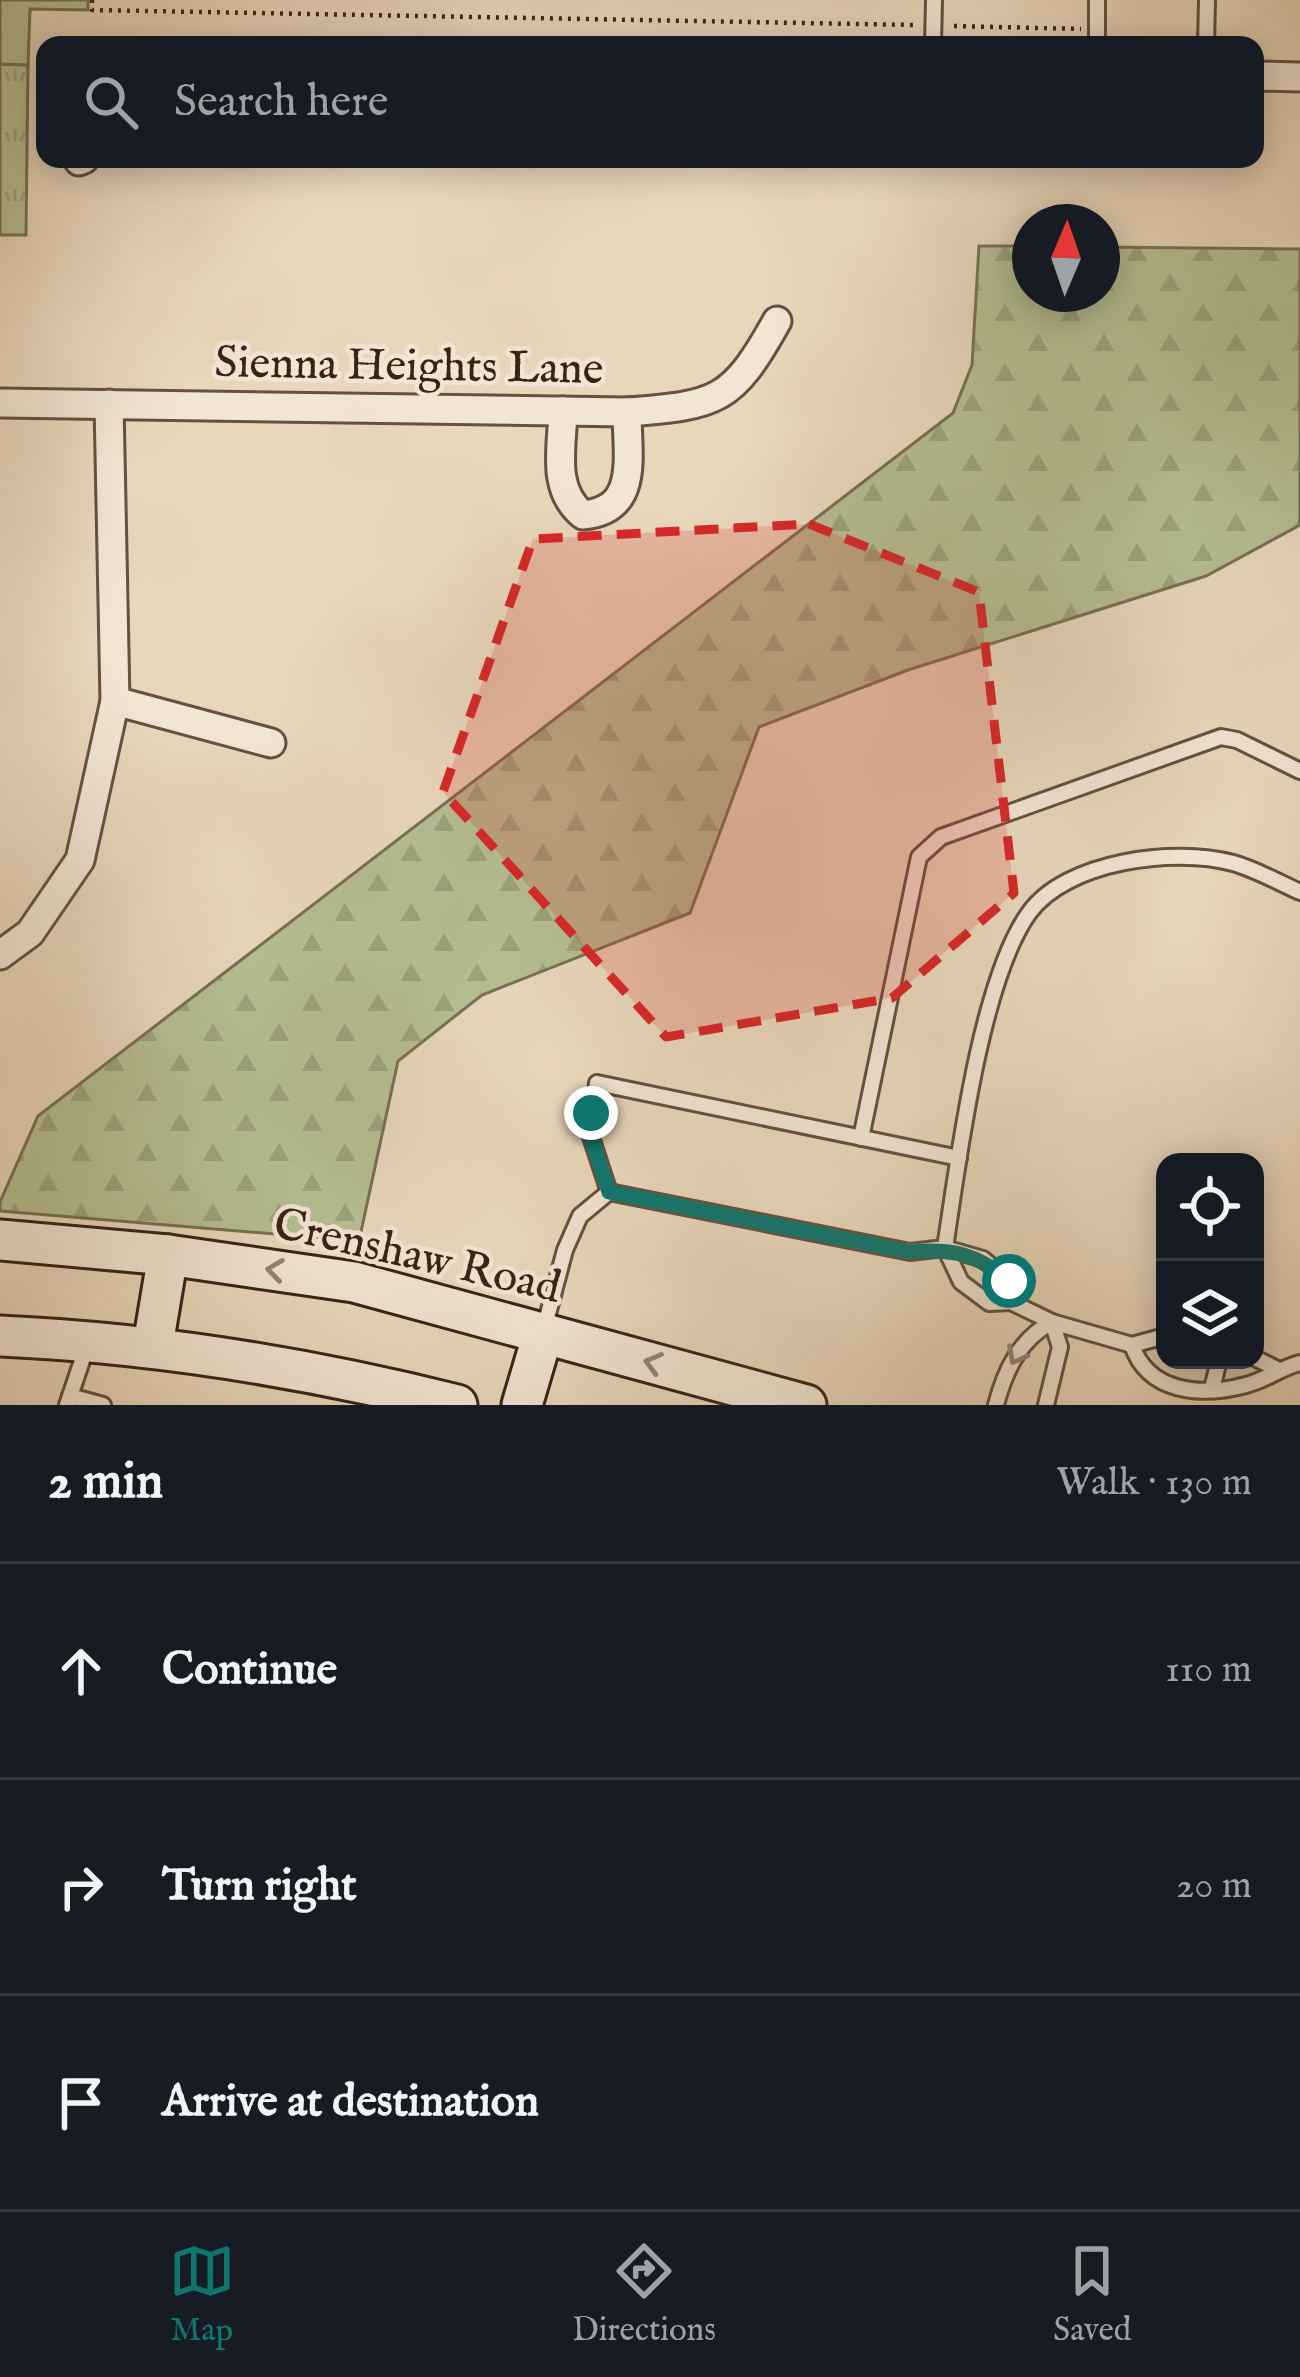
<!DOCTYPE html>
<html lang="en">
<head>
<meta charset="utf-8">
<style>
	body { margin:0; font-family:"IM FELL English",serif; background:#20242c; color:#f1f3f6 }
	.controls { position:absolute; right:36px; bottom:36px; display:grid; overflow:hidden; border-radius:24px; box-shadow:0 6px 30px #0003 }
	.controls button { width:108px; height:108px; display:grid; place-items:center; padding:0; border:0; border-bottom:3px solid #363941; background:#171b24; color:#f1f3f6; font:60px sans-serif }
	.compass { position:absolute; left:1012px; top:204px; width:108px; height:108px; border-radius:50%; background:#171b24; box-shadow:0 6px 30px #0003; rotate:2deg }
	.stop { position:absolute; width:36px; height:36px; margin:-27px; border:9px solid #0f766e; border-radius:50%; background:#fff }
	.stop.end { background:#0f766e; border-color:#fff; box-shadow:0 3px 12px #0008 }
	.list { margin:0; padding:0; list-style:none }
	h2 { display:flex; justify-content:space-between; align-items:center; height:156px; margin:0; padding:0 48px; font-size:51px }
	h2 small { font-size:39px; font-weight:400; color:#9ea1a6 }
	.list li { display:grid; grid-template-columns:78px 1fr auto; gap:36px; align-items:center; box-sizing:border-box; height:216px; padding:0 48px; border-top:3px solid #363941 }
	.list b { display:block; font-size:45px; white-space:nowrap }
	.list em { font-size:39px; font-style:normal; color:#9ea1a6 }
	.icon { flex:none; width:66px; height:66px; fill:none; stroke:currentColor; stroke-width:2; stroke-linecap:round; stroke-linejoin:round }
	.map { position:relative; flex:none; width:1300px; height:1405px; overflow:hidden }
	.search { position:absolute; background:#171b24; box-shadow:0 6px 30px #0003; left:36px; right:36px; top:36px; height:132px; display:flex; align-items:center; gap:30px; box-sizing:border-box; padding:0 42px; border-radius:24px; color:#9ea1a6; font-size:45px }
	.sheet { height:804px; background:#171b24 }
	nav { display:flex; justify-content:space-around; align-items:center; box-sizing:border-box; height:168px; border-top:3px solid #363941; background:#171b24; font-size:33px; color:#9ea1a6 }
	nav a { display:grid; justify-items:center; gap:6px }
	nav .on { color:#0f766e }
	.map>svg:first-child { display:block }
	.grass { fill:url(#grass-tufts); stroke:#767154; stroke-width:3 }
	.forest { fill:url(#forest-firs); stroke:#767154; stroke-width:3 }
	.park { fill:#b5be92; stroke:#767154; stroke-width:3 }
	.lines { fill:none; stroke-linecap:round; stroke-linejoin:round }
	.lane-casing { stroke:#64513f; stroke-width:20 }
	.street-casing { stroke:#64513f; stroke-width:33 }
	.secondary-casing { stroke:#382415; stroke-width:45 }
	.path { stroke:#382415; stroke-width:4.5; stroke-dasharray:3 6; stroke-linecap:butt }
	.lane { stroke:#f1e5d3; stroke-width:14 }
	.street { stroke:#f1e5d3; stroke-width:27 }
	.secondary { stroke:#f1e5d3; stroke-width:39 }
	.oneway { stroke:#948474 }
	.route { stroke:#0f766e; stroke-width:15 }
	.marked { fill:#d62828; fill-opacity:0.2; stroke:#d62828; stroke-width:9; stroke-dasharray:24 15; stroke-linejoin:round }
	.labels { text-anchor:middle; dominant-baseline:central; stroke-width:9; stroke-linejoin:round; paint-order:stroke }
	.street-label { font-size:45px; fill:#382415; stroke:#f1e5d3 }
</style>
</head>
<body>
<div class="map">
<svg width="1300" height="1405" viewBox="0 0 1300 1405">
	<defs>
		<pattern id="grass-tufts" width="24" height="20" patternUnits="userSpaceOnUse" patternTransform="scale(3)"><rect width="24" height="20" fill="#b5be92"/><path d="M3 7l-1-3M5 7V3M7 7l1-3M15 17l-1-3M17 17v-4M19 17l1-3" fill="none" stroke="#9ca37d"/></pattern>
		<pattern id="forest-firs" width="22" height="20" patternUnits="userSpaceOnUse" patternTransform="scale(3)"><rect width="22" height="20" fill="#b5be92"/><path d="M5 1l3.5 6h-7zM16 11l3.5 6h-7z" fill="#9ca37d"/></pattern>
	</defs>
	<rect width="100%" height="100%" fill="#e9d7bc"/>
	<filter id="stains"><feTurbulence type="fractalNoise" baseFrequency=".00167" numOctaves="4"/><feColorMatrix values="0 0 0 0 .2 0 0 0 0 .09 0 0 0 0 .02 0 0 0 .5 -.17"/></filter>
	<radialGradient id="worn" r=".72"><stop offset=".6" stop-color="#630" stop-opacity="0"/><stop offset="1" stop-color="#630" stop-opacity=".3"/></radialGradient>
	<polygon class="grass" points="0,64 28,65 26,235 0,235"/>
	<polygon class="forest" points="979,246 1030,246 1030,294 1102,294 1102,247 1300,249 1300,525 1206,576 908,670 759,727 690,913 482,995 398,1061 359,1241 0,1211 0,1202 38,1116 953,413 972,365"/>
	<polygon class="park" points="0,0 88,0 88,10 30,9 28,65 0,64"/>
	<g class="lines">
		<defs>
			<g id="lane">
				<polyline points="1097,0 1097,45"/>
				<polyline points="933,45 934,0"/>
				<polyline points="1206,45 1207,0"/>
				<polyline points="861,1138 919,857 941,837 1221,737 1237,740 1300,771"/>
				<path d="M609,1192l301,60 35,-4c13,-85 35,-267 84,-335 37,-52 145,-66 204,-50 22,6 45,19 67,29"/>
				<polyline points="609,1192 590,1134 597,1083 959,1158"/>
				<polygon points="945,1248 983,1259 1009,1281 1011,1302 989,1303 961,1282"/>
				<polyline points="1011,1302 1052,1322 1132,1345"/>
				<polyline points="544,1329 565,1250 580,1216 609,1192"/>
				<path d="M1165,1336l-33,9c16,48 69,52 114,40 20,-5 34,-17 54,-22"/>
				<polyline points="1255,1358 1277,1369"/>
				<polyline points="1212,1389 1219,1360"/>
				<polyline points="70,1396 103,1405"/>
				<polyline points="67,1405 87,1346"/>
				<path d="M996,1405c9,-35 24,-66 56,-83l8,25 -14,58"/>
			</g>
			<g id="street">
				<polyline points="1255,76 1300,77"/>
				<polyline points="79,161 84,159"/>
				<path d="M0,403l627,9c91,-7 105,-10 150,-91"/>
				<path d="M563,411c-1,37 -12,78 20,104 57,-5 44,-59 44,-103"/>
				<polyline points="115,701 271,743"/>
				<polyline points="0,955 30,933 80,860 115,701 109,404"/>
			</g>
			<g id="secondary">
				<polyline points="0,1240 168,1255 354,1282 806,1405"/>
				<path d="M0,1336c157,7 305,31 457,69"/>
				<polyline points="153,1345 168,1255"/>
				<polyline points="522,1405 543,1334"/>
			</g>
		</defs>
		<use href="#lane" class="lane-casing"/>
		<use href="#street" class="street-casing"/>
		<use href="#secondary" class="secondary-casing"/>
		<g class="path">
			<polyline points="92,0 92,10 913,25"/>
			<polyline points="954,26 1081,29"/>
		</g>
		<use href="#lane" class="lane"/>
		<use href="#street" class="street"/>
		<use href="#secondary" class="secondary"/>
	</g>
	<defs><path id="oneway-chevron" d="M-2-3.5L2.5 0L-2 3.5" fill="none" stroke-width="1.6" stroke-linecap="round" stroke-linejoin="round" transform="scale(3)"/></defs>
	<g class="oneway">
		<use href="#oneway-chevron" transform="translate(275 1270) rotate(-172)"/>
		<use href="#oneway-chevron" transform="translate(1016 1356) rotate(118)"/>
		<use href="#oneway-chevron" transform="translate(653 1363) rotate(-165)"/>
	</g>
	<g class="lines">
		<path class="route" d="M591,1113l-1,21 19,58 301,60c42,-4 67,2 99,29"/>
	</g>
	<path class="marked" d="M809,524l170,68 35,301 -122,105 -226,39 -223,-245 90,-253z"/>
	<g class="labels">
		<g class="street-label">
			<text transform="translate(409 367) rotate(1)">Sienna Heights Lane</text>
			<text transform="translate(417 1257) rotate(13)">Crenshaw Road</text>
		</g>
	</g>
	<rect width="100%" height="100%" filter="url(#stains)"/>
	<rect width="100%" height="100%" fill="url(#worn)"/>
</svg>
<div class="controls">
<button><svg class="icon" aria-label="locate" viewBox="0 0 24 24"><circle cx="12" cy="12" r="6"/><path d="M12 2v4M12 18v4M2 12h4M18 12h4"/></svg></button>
<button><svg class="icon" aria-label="layers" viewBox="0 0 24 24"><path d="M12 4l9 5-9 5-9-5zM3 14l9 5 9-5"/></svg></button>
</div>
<svg class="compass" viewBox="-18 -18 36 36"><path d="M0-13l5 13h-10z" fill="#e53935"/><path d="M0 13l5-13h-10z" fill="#9ea1a6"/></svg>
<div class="stop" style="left:1009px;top:1281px"></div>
<div class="stop end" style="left:591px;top:1113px"></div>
<div class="search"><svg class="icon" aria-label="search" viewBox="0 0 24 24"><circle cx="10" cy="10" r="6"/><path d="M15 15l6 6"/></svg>Search here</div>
</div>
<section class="sheet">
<h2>2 min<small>Walk · 130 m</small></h2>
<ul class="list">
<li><svg class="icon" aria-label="ahead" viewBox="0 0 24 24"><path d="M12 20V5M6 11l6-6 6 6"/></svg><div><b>Continue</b></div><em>110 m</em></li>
<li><svg class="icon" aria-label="right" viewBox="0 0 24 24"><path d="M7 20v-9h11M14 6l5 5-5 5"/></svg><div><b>Turn right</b></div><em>20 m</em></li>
<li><svg class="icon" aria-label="arrive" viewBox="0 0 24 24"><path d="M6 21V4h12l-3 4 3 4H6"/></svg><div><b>Arrive at destination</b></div></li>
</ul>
</section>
<nav>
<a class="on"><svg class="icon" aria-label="map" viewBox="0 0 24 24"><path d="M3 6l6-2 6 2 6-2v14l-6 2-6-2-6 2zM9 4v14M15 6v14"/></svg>Map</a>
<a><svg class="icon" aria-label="directions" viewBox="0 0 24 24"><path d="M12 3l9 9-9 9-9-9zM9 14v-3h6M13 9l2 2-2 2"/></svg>Directions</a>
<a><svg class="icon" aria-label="saved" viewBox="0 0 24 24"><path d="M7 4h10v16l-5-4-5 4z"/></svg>Saved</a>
</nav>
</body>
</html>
